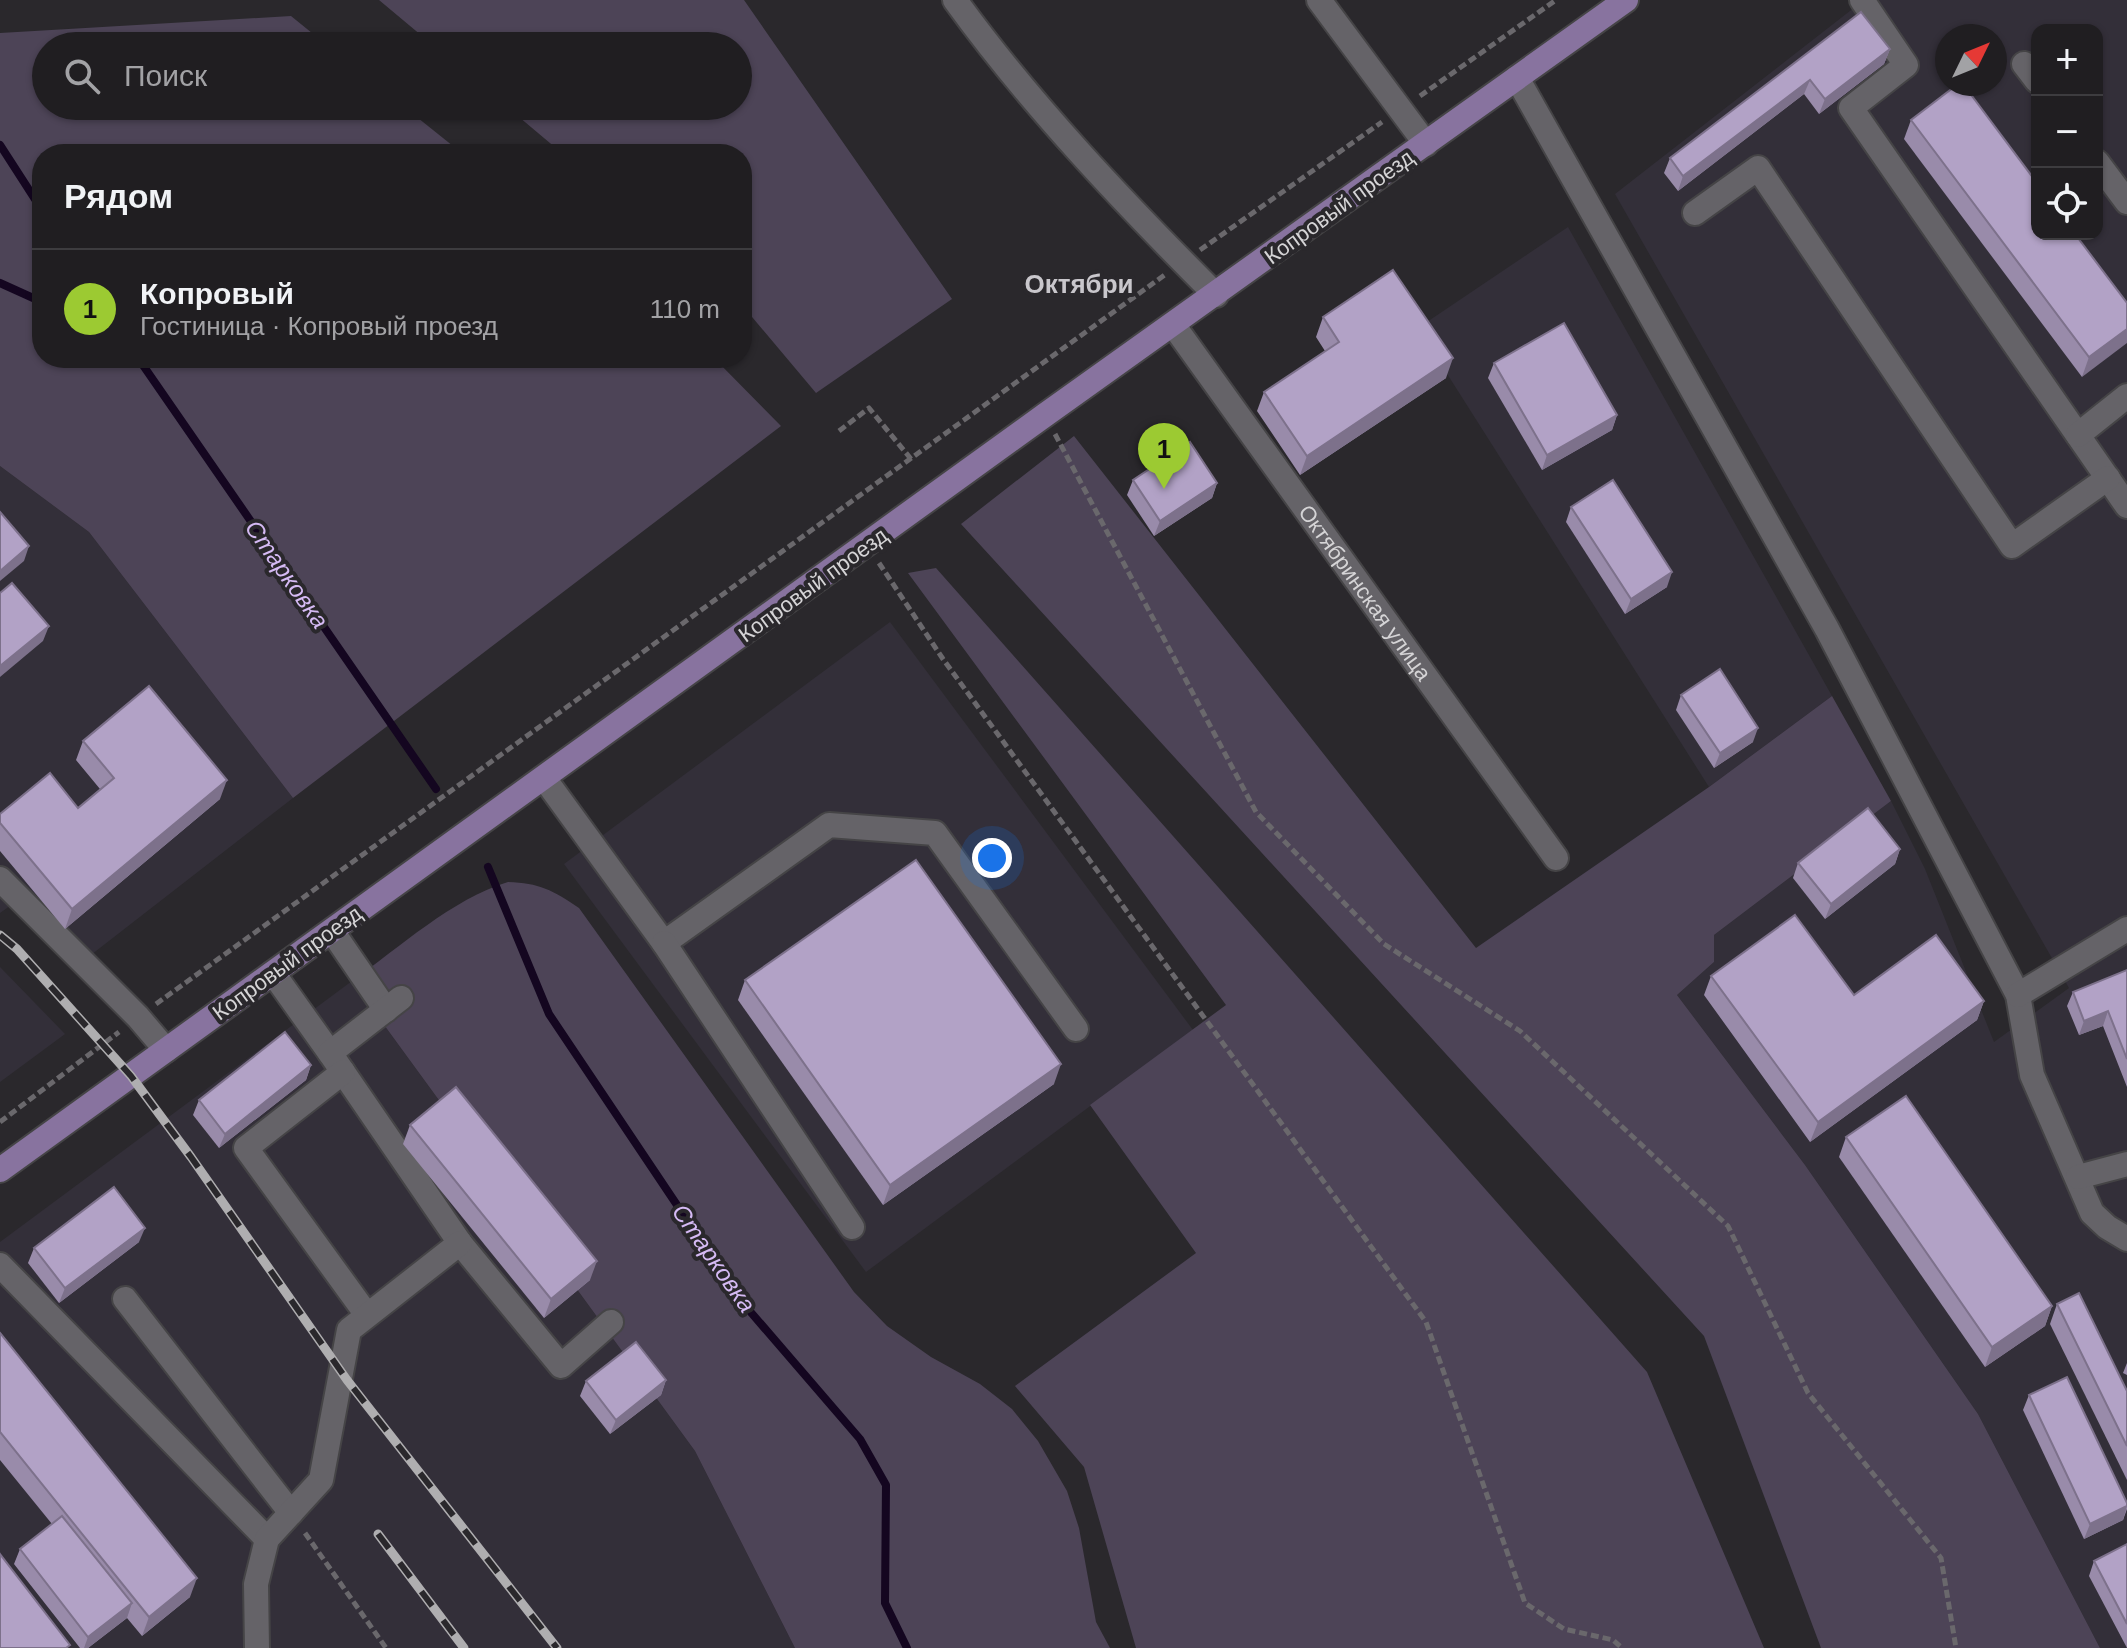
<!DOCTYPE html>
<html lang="ru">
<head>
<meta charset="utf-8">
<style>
	body { margin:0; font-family:Arial,sans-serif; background:#28272a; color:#f1f3f6 }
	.controls { position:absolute; right:24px; top:24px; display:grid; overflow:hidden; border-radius:16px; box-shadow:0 2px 6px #0004 }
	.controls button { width:72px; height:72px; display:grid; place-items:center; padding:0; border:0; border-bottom:2px solid #3d3c3f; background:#201e21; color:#f1f3f6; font:40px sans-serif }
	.compass { position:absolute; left:1935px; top:24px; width:72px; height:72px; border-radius:50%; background:#201e21; box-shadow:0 2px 6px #0004; rotate:47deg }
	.you { position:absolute; left:992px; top:858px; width:28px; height:28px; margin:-20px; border:6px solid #fff; border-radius:50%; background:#1a73e8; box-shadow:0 0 0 12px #1a73e833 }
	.badge { display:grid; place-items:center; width:52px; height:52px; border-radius:50%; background:#9cca32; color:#111; font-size:26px; font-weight:700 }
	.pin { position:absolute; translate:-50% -66px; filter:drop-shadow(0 2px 4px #0008) }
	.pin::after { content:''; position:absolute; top:42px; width:28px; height:24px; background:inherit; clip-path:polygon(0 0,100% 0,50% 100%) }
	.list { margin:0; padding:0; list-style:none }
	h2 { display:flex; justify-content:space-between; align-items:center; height:104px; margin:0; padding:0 32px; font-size:34px }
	h2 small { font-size:26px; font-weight:400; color:#a2a2a5 }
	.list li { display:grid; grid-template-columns:52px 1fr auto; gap:24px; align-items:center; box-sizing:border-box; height:120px; padding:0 32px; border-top:2px solid #3d3c3f }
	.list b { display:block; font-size:30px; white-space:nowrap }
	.list p { margin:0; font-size:26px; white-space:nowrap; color:#a2a2a5 }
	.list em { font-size:26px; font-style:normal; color:#a2a2a5 }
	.icon { flex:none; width:44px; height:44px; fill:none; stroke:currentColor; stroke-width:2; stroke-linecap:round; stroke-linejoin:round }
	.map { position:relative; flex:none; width:2127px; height:1648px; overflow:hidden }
	.search { position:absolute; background:#201e21; box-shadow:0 2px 6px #0004; left:32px; top:32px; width:720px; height:88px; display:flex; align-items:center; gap:20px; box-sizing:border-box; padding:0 28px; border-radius:44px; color:#a2a2a5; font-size:30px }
	.panel { position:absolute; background:#201e21; box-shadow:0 2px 6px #0004; left:32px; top:144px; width:720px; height:224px; border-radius:32px }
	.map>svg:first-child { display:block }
	.built { fill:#332f39; fill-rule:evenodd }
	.green { fill:#4d4457 }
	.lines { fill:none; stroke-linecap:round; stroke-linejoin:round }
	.stream { stroke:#140620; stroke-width:8 }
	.minor-casing { stroke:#454446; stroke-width:28 }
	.major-casing { stroke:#454446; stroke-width:28 }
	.path { stroke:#6a686c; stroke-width:5; stroke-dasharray:8 4; stroke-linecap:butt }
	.minor { stroke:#656368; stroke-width:24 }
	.major { stroke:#88739f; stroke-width:24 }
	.rail-casing { stroke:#afaeb0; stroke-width:9 }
	.rail { stroke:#2a282c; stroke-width:6; stroke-dasharray:18; stroke-linecap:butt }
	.wall { fill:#998baa }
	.shaded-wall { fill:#7d718b }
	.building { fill:#b2a2c6; stroke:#7d718b; stroke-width:2 }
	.labels { text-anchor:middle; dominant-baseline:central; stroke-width:8; stroke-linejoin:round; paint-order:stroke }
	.street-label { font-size:22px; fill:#d5d4d6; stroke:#2a282c }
	.water-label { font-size:24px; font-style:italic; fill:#d5baf4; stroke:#2a282c }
	.quarter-label { font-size:26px; font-weight:bold; fill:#c9c7cc; stroke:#2a282c }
</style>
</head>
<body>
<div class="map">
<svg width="2127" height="1648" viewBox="0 0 2127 1648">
	<rect width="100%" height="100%" fill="#2a282c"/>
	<g class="built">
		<path d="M1864,0h263v1648h-27l-122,-234 -173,-249 -128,-170 37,-33v-27l177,-134 34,68 69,173 75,-54 -454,-794zM2037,30h60v204h-60zM1947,36h48v48h-48z"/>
		<polygon points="1568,227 1832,696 1709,787 1418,328"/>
		<polygon points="0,466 89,532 293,798 87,958 28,893 0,913"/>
		<polygon points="890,622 1193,1030 866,1272 564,864"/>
		<polygon points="0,967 65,1034 0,1082"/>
		<polygon points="352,981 695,1451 795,1648 0,1648 0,1242"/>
	</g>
	<g class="green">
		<polygon points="379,0 744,0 952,299 816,393 742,305 742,154 563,154 506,106 738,106 738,46 434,46"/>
		<polygon points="291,16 328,46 46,46 46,106 403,106 463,154 42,154 42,358 714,358 781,426 293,798 89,532 0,466 0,33"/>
		<polygon points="1074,436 1476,948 1709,787 1832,696 1891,801 1714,935 1714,962 1677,995 1805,1165 1978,1414 2100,1648 1821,1648 1704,1336 961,524"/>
		<polygon points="936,568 1647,1372 1764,1648 1136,1648 1084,1467 1015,1386 1196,1253 1090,1105 1226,1005 908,573"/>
		<path d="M508,882c31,1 45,8 71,26l275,384 33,34 44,31 49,27 32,25 26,32 29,50 12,37 17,94 14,26h-315l-100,-197 -343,-470c48,-34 100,-82 156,-99z"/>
	</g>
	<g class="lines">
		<g class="stream">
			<polyline points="0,145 42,210"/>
			<polyline points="0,283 42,302"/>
			<polyline points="138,358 436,789"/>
			<polyline points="488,867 549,1014 742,1302 860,1439 886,1485 885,1603 907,1648"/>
		</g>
		<defs>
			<g id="minor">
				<path d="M955,0c76,105 170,204 261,295"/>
				<polyline points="1319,0 1426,144"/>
				<polyline points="1862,0 1906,65 1851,108 2127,506"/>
				<polyline points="2024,64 2037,81"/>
				<polyline points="1517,78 1827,629 2018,995 2032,1075 2092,1213 2107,1227 2127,1239"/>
				<polyline points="2097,162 2127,202"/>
				<polyline points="1695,213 1758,168 2012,546 2108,478"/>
				<path id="s1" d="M1174,326l382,532"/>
				<polyline points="2078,435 2127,396"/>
				<polyline points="544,778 664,943 829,825 935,833 1076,1029"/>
				<polyline points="0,879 138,1017 166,1050"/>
				<polyline points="332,931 386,1010"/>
				<polyline points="664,943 852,1227"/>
				<polyline points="273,973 330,1053"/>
				<polyline points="2018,995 2127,929"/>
				<polyline points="401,998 330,1053 460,1243 561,1366 611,1322"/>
				<polyline points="343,1072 246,1148 367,1315"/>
				<polyline points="2078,1177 2127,1164"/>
				<polyline points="0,1265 267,1539"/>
				<polyline points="125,1299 291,1513"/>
				<polyline points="257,1648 256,1584 267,1539 321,1480 349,1330 460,1243"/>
			</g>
			<polyline id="major" points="0,1170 1045,415 1626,0"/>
		</defs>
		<use href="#minor" class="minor-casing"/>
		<use href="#major" class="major-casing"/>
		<g class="path">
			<polyline points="1420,96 1556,0"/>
			<polyline points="1200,250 1382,122"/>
			<polyline points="839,431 869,408 911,459"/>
			<polyline points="1055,434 1256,812 1384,944 1520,1031 1728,1226 1808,1393 1941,1558 1956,1648"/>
			<polyline points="879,563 943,659 1426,1322 1525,1603 1564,1629 1613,1640 1622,1648"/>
			<polyline points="156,1004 1166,274"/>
			<polyline points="0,1122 119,1032"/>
			<polyline points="305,1533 386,1648"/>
		</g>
		<use href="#minor" class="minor"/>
		<use href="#major" class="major"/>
		<defs>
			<g id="rail">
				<polyline points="0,935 17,949 131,1076 191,1157 347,1380 557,1648"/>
				<polyline points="378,1534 464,1648"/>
			</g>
		</defs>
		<use href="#rail" class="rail-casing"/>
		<use href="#rail" class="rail"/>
	</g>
	<g class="wall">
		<polygon points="1861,12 1890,49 1884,64 1819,114 1804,94 1678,191 1664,173 1670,158"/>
		<polygon points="1911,120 2127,303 2082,377 1904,139"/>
		<polygon points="1323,317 1446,378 1300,475 1257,411 1264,392 1325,351 1316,337"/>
		<polygon points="1494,363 1617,415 1612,430 1542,470 1488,378"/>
		<polygon points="1133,480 1217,483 1212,498 1154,536 1127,495"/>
		<polygon points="1571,507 1667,587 1625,614 1566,522"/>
		<polygon points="1681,695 1753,742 1714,768 1676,710"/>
		<polygon points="83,741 220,799 65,929 0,851 0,814 78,808 100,789 76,760"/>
		<polygon points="1900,849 1895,864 1825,919 1793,878 1798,863"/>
		<polygon points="2127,970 2127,1087 2103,1026 2079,1035 2067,1006 2073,992"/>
		<polygon points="1711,976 1854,995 1984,1001 1977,1020 1810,1142 1704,995"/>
		<polygon points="745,980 1054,1084 883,1205 738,1000"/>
		<polygon points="311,1065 306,1080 219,1148 193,1115 199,1100"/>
		<polygon points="410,1125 590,1280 544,1318 403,1144"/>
		<polygon points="1846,1137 2052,1306 2045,1326 1985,1367 1839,1157"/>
		<polygon points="139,1242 59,1303 28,1263 34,1248"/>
		<polygon points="2057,1304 2127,1391 2127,1480 2050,1324"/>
		<polygon points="0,1333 190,1597 142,1636 127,1618 88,1648 80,1648 14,1564 20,1549 52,1524 0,1460"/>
		<polygon points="2127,1363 2127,1375 2123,1373"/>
		<polygon points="666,1380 661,1395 610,1434 580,1396 586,1381"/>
		<polygon points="2029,1395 2127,1503 2127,1509 2123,1520 2084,1539 2023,1410"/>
		<polygon points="2127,1544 2127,1648 2089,1576 2094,1561"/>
	</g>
	<g class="shaded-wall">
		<polygon points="1890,49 1884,64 1819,114 1825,99"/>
		<polygon points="1810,80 1804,94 1678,191 1683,176"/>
		<polygon points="2127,329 2127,343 2082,377 2089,357"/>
		<polygon points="1453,358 1446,378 1300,475 1307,456"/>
		<polygon points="1617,415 1612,430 1542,470 1547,455"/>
		<polygon points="1217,483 1212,498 1154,536 1160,521"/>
		<polygon points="29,546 24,561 0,581 0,571"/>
		<polygon points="1672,572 1667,587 1625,614 1631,599"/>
		<polygon points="49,626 43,641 0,677 0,666"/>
		<polygon points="1758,728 1753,742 1714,768 1720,753"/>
		<polygon points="227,780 220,799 65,929 72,909"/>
		<polygon points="1900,849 1895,864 1825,919 1831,904"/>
		<polygon points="1984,1001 1977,1020 1810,1142 1818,1122"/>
		<polygon points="2108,1011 2103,1026 2079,1035 2084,1021"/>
		<polygon points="1061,1064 1054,1084 883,1205 890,1185"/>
		<polygon points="311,1065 306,1080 219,1148 225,1134"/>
		<polygon points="145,1228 139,1242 59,1303 65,1288"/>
		<polygon points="597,1261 590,1280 544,1318 551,1299"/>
		<polygon points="2052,1306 2045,1326 1985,1367 1992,1347"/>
		<polygon points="666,1380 661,1395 610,1434 616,1420"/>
		<polygon points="2127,1506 2123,1520 2084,1539 2090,1524"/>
		<polygon points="197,1578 190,1597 142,1636 149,1617"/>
		<polygon points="132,1603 127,1618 88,1648 84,1648 88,1637"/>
	</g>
	<g class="building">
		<polygon points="1861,12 1890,49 1825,99 1810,80 1683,176 1670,158"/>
		<polygon points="1958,84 1963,84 2037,183 2037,234 2075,234 2127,303 2127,329 2089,357 1911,120"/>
		<polygon points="1393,270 1453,358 1307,456 1264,392 1339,342 1323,317"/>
		<polygon points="1564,323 1617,415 1547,455 1494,363"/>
		<polygon points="1190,442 1217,483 1160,521 1133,480"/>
		<polygon points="1613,480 1672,572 1631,599 1571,507"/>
		<polygon points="0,512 29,546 0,571"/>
		<polygon points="12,583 49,626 0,666 0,593"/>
		<polygon points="1720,669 1758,728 1720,753 1681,695"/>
		<polygon points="149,686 227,780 72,909 0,823 0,814 50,773 78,808 114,778 83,741"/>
		<polygon points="1868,808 1900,849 1831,904 1798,863"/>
		<polygon points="916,860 1061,1064 890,1185 745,980"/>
		<polygon points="1795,915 1854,995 1936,935 1984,1001 1818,1122 1711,976"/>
		<polygon points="2127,970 2127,1059 2108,1011 2084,1021 2073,992"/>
		<polygon points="285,1032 311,1065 225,1134 199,1100"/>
		<polygon points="456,1087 597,1261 551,1299 410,1125"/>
		<polygon points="1906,1096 2052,1306 1992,1347 1846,1137"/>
		<polygon points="114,1187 145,1228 65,1288 34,1248"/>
		<polygon points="2079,1293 2127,1391 2127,1446 2057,1304"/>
		<polygon points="0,1333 197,1578 149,1617 0,1432"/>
		<polygon points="636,1342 666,1380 616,1420 586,1381"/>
		<polygon points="2067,1377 2127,1503 2127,1506 2090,1524 2029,1395"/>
		<polygon points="62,1516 132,1603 88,1637 20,1549"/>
		<polygon points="2127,1544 2127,1624 2094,1561"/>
		<polygon points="0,1554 70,1645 66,1648 0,1648"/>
	</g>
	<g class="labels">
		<g class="street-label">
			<text transform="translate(1339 207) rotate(-36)">Копровый проезд</text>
			<text transform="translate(813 585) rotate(-36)">Копровый проезд</text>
			<text stroke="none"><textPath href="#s1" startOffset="328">Октябринская улица</textPath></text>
			<text transform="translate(287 963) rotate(-36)">Копровый проезд</text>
		</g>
		<g class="water-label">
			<text transform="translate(287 574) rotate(55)">Старковка</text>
			<text transform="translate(714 1258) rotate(55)">Старковка</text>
		</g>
		<g class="quarter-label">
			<text x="1079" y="284">Октябри</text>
		</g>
	</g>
</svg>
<div class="controls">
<button>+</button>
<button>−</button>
<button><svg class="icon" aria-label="locate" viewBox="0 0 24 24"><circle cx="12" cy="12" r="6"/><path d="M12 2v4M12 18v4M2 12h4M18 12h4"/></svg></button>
</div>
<svg class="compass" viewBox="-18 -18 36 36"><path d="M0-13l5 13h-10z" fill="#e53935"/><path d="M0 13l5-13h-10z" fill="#a2a2a5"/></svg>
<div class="you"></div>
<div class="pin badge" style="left:1164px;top:489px">1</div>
<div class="search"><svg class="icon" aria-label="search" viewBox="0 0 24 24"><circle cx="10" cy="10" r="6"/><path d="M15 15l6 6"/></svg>Поиск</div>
<section class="panel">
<h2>Рядом<small></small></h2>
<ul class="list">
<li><span class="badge">1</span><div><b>Копровый</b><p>Гостиница · Копровый проезд</p></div><em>110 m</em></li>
</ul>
</section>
</div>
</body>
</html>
